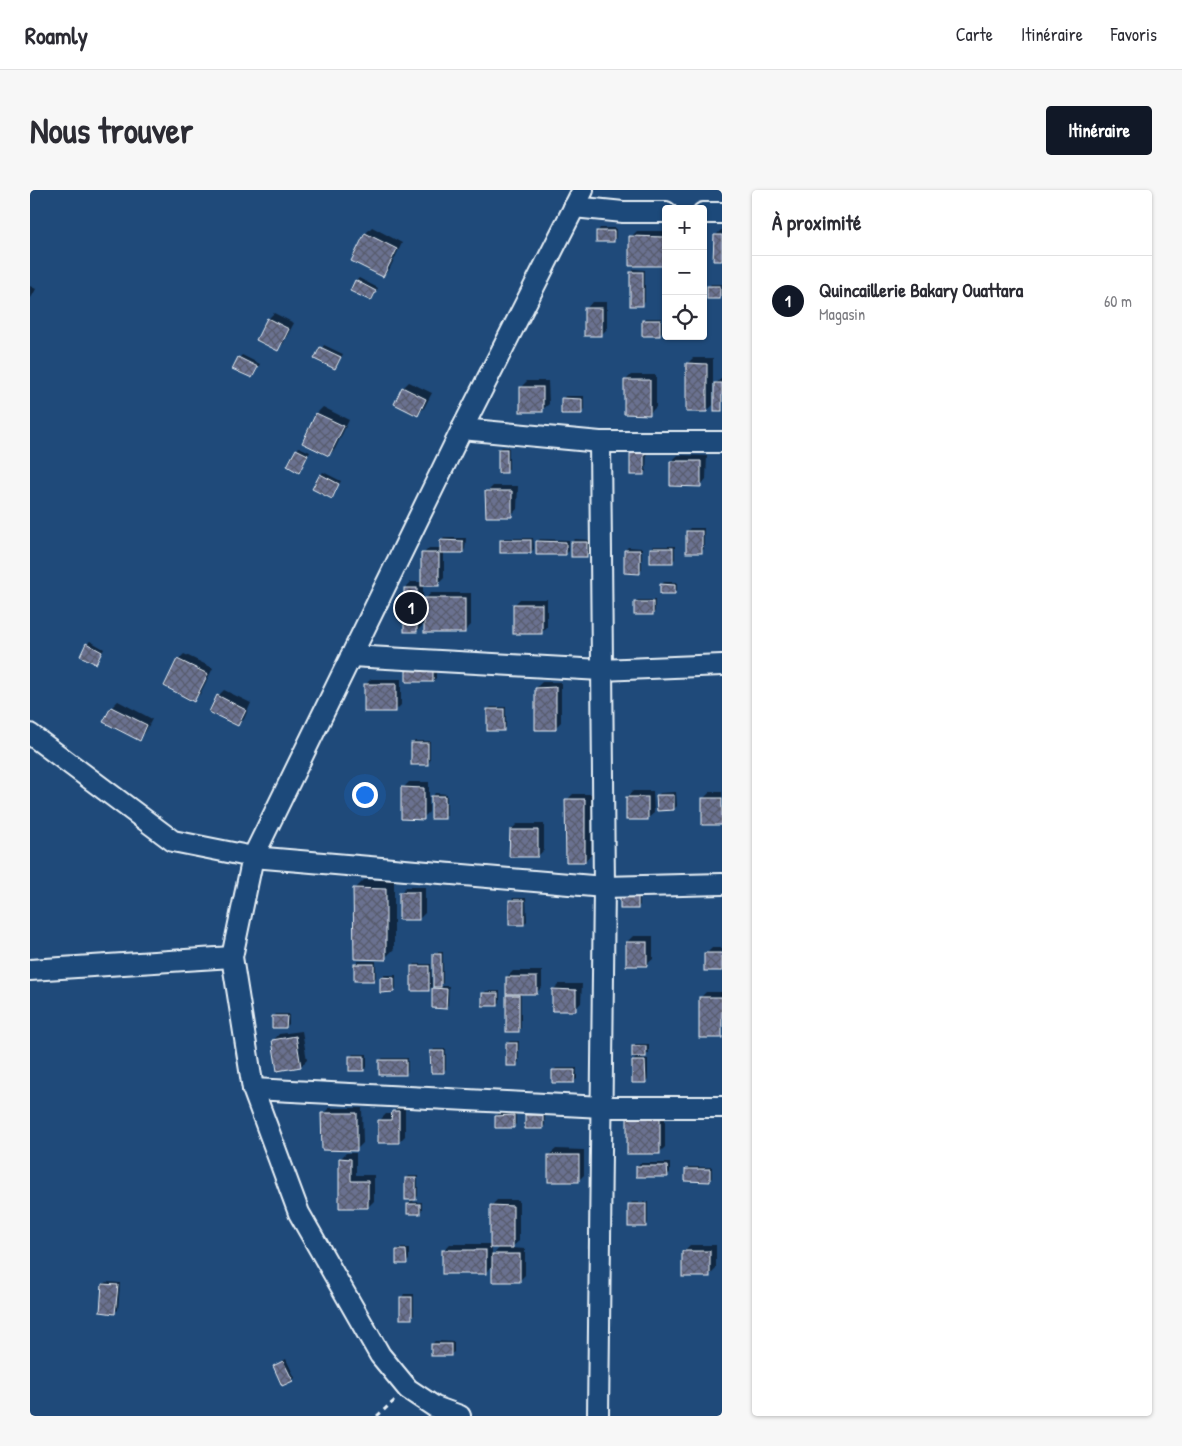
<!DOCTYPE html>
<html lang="fr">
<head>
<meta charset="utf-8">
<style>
	body { margin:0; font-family:"Patrick Hand",sans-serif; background:#f7f7f7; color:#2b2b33 }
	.controls { position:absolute; right:15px; top:15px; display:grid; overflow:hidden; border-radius:5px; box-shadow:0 1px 4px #0004 }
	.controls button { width:45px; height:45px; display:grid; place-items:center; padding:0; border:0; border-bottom:1px solid #e1e1e2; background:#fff; color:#2b2b33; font:25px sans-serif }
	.you { position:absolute; left:334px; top:604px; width:18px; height:18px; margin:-12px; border:4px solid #fff; border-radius:50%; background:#1a73e8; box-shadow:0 0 0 8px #1a73e833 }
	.badge { display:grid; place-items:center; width:32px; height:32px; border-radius:50%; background:#111827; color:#fff; font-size:16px; font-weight:700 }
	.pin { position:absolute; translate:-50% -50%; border:2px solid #fff; box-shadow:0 1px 5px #0006 }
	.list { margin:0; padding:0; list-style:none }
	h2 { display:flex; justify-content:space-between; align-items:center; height:65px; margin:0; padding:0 20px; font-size:21px }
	h2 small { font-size:16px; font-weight:400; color:#7c7c81 }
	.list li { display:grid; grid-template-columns:32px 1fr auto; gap:15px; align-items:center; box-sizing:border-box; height:90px; padding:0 20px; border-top:1px solid #e1e1e2 }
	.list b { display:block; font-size:19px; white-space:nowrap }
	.list p { margin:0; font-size:16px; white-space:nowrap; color:#7c7c81 }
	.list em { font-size:16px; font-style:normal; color:#7c7c81 }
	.icon { flex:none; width:28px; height:28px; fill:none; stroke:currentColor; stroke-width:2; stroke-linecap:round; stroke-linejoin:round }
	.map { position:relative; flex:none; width:692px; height:1226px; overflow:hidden; border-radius:5px }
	header { display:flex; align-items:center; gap:30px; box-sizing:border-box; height:70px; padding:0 25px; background:#fff; border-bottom:1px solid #e1e1e2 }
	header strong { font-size:24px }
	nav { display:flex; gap:28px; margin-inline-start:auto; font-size:18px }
	.intro { display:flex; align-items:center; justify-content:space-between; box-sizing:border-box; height:120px; padding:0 30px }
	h1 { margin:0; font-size:35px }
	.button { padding:12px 22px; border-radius:5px; background:#111827; color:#fff; font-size:18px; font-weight:700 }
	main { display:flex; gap:30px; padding:0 30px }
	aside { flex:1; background:#fff; border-radius:5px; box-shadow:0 1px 4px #0004 }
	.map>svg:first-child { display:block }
	.shadow { fill:#0007; fill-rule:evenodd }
	.building { fill:url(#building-cross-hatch); stroke:#e8f1f8 }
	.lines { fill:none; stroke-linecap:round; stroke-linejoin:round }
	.minor-casing { stroke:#e8f1f8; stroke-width:24 }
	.path { stroke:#e8f1f8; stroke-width:3; stroke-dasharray:5 4; stroke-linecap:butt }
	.minor { stroke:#1f4a7a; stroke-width:20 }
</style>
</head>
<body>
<header>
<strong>Roamly</strong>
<nav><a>Carte</a><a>Itinéraire</a><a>Favoris</a></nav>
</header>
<div class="intro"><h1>Nous trouver</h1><a class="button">Itinéraire</a></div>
<main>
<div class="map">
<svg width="692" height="1226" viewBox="0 0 692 1226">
	<defs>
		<pattern id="building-cross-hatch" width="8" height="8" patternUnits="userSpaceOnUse" patternTransform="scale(1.25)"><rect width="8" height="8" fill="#6a7190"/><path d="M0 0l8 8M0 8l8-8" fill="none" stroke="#585c6d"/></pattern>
	</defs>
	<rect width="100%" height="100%" fill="#1f4a7a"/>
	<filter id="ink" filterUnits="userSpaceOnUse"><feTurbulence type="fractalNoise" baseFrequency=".02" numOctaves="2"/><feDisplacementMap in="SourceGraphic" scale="10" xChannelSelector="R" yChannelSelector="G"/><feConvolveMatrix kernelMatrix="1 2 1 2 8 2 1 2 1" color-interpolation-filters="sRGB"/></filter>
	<g filter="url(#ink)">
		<g class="shadow">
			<polygon points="342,37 372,53 359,80 353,86 323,70 336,43"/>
			<polygon points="570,38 586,38 586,48 583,51 568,41"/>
			<polygon points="691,40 692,40 692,70 685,46"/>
			<polygon points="607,41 636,41 636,73 634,75 601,47"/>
			<polygon points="604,79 615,80 615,112 612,115 602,82"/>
			<polygon points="329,88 348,98 341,110 326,91"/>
			<polygon points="681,94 692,94 692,105 689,108 678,97"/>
			<polygon points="0,96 6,99 0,110"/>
			<polygon points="562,112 577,112 577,139 571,145 556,119"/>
			<polygon points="244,123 264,133 253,154 247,160 238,129"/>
			<polygon points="616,128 632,128 632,142 629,145 613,131"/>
			<polygon points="294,155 313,164 305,178 286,168"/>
			<polygon points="212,165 230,174 222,187 209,168"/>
			<polygon points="663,168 683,168 683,215 677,221 657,174"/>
			<polygon points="601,185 626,185 626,217 620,223 595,191"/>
			<polygon points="692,188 692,220 685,194"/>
			<polygon points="497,191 518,191 519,214 512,220 491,197"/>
			<polygon points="379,192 402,203 394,218 388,224 373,198"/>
			<polygon points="535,206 554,206 554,220 551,223 533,209"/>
			<polygon points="293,217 319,230 305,259 299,265 273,252 287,223"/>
			<polygon points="269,257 280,262 269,281 267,260"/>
			<polygon points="472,257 479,257 479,279 477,281 469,259"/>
			<polygon points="604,260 617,260 616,281 614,284"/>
			<polygon points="648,265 677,266 676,289 670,296 642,271"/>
			<polygon points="293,282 311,291 302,307 291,285"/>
			<polygon points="463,296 488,296 487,319 481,325 457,302"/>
			<polygon points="660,338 674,338 674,359 671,362 657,341"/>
			<polygon points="414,348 436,348 435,359 433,362 414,362 414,388 408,394 393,394 393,411 401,403 441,403 441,435 435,441 395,433 387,441 375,398 381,392 393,392 393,364 399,358 411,358 411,351"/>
			<polygon points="474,348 503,348 504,359 501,362 471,350"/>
			<polygon points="510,349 539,350 539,361 536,364 507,352"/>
			<polygon points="545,349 559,350 559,363 556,365 542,352"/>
			<polygon points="624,356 645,356 645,369 642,372 621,359"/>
			<polygon points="598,357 612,358 612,380 609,382 595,360"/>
			<polygon points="634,392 647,392 647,400 644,402 631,395"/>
			<polygon points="490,409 517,409 517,437 511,443 484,415"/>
			<polygon points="608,410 625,410 625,421 623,424 605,413"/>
			<polygon points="60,451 74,459 66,473 57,454"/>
			<polygon points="154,464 183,478 170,504 164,510 148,470"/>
			<polygon points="406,477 406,488 403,491 377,491"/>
			<polygon points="341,489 371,489 371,515 365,521 335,495"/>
			<polygon points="512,492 531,492 531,532 525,538 506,498"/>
			<polygon points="194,500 221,513 214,529 208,535 188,506"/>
			<polygon points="88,511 122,529 115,543 109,549 82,517"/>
			<polygon points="461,517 476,517 476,537 474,540 458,519"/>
			<polygon points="385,551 400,551 400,571 398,574 382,553"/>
			<polygon points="379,592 399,592 399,622 393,628 373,598"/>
			<polygon points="603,601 623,601 624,623 617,629 597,607"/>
			<polygon points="646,602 647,616 644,619 627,606 630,603"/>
			<polygon points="680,602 692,602 692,634 674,608"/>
			<polygon points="405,603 417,604 417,625 414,628 403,606"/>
			<polygon points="543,604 561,604 561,665 555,671 537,610"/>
			<polygon points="487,634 514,634 514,660 508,666 481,640"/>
			<polygon points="334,690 364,690 364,759 355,768 325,699"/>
			<polygon points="376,697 395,697 395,723 389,729 370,703"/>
			<polygon points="594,704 610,704 610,715 607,718"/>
			<polygon points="483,708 496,708 497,731 494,734 481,711"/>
			<polygon points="603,746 623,746 623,769 616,775 597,752"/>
			<polygon points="682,758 692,758 692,779 676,764"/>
			<polygon points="407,762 413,762 413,793 410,796 419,796 418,815 415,818 404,799 406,796 404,765"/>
			<polygon points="328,771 346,771 346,787 344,790 326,774"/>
			<polygon points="385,774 401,774 402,797 399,800 382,777"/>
			<polygon points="483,781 512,781 512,797 506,803 491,803 491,838 488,841 478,805 480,802 477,787"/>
			<polygon points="354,785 366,785 366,798 364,801 351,788"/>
			<polygon points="529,794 552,794 551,813 545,819 523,800"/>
			<polygon points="456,801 470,801 470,812 468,815 453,804"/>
			<polygon points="676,802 692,802 692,847 670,808"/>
			<polygon points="246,824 259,824 259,834 256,837 243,827"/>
			<polygon points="272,841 277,870 271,876 243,851 249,844"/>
			<polygon points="480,851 489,851 489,872 486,875 477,853"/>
			<polygon points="606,854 619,854 619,863 616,865 603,856"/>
			<polygon points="404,859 416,859 416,879 413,882 402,862"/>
			<polygon points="323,864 337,864 337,877 334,880 320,867"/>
			<polygon points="353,868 378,868 378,881 376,884 350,870"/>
			<polygon points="606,868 618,869 618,889 615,892 603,871"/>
			<polygon points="526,878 547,878 547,889 544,891 523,881"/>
			<polygon points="369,916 375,916 375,946 369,952 350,930 356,924 363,924 363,922"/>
			<polygon points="299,918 332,918 333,953 327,959 293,924"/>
			<polygon points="635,919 635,957 629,963 598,925"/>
			<polygon points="469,923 486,923 486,934 483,937 467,926"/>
			<polygon points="499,923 515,923 515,935 513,938 496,926"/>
			<polygon points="526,959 554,960 554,985 548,991 519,965"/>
			<polygon points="316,963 326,963 326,985 344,985 344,1011 338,1017 310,1016 310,969"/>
			<polygon points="610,973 640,973 640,983 637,985 607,976"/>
			<polygon points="659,977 682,977 682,988 679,990 656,980"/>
			<polygon points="379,986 388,986 388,1006 383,1012 392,1012 392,1020 389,1023 378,1014 383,1009 377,988"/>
			<path d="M467,1010h22v41l-8,7 14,1v26l-6,6 -25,-16 -8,7 -42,-22 6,-6h41v-38zM462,1056h9l-9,10z"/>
			<polygon points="602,1012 618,1012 618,1033 615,1036 599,1015"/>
			<polygon points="660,1055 686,1055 686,1079 679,1086 654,1061"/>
			<polygon points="370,1058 379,1058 379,1070 376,1073 367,1060"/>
			<polygon points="76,1092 90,1093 88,1120 85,1122 73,1094"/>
			<polygon points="374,1104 384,1104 384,1125 381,1128 372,1107"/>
			<polygon points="405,1151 424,1152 424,1162 421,1164 402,1154"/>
			<polygon points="256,1169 265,1188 262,1190 244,1176"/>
		</g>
		<g class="building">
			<rect x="566" y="41" width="18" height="11"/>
			<polygon points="335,43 367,59 353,87 321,71"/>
			<polygon points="684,45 692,45 692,71 683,71"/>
			<polygon points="599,46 635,47 635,76 599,76"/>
			<rect x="600" y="82" width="13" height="34"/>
			<polygon points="325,90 346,101 341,111 320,101"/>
			<rect x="677" y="96" width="13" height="13"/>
			<rect x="554" y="118" width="18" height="28"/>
			<polygon points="237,128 259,139 248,161 226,150"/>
			<rect x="612" y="130" width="18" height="16"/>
			<polygon points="290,157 311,167 305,179 284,169"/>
			<polygon points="208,167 228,177 222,188 202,179"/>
			<polygon points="656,173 677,174 677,222 656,222"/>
			<polygon points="594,190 620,190 620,225 594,224"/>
			<rect x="684" y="193" width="8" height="28"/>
			<polygon points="372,197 396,209 388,226 364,214"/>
			<rect x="490" y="197" width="23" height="25"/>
			<polygon points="531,208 552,209 552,224 531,224"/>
			<polygon points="286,223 314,236 299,266 272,253"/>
			<polygon points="266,259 278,265 269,283 257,276"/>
			<rect x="468" y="259" width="9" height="24"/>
			<rect x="600" y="262" width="14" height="23"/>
			<polygon points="640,271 671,271 671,297 640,296"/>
			<polygon points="290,284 309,294 302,309 282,299"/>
			<polygon points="455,301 482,301 482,327 456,327"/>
			<rect x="656" y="341" width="16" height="22"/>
			<polygon points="410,350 433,351 433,363 410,363"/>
			<rect x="470" y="350" width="31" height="13"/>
			<polygon points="506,351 536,352 536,365 506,365"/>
			<rect x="541" y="352" width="16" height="15"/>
			<rect x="620" y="358" width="23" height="15"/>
			<polygon points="594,360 610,360 610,384 594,383"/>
			<rect x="391" y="363" width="18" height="33"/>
			<polygon points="630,394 645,395 645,404 630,404"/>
			<rect x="374" y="398" width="13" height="44"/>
			<rect x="394" y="408" width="41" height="35"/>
			<rect x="604" y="412" width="19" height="13"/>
			<rect x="483" y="414" width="29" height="30"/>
			<polygon points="56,453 72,462 66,474 50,466"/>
			<polygon points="147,469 178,484 164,512 134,496"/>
			<polygon points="376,478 403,479 403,492 376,492"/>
			<rect x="334" y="494" width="32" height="28"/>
			<polygon points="526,497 526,540 505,540 505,498"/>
			<polygon points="187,505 216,520 208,536 179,522"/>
			<polygon points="81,517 117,535 110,551 73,532"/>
			<rect x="457" y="519" width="17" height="22"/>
			<rect x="381" y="553" width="17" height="22"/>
			<polygon points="371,597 394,598 394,630 371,629"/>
			<polygon points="626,605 644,605 644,620 627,621"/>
			<rect x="401" y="606" width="14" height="23"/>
			<rect x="596" y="607" width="22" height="23"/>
			<rect x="672" y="608" width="20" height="27"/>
			<polygon points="535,609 555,609 555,672 536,672"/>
			<polygon points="480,640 508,640 508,667 479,667"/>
			<polygon points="323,698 356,699 356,770 324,769"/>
			<rect x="369" y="702" width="20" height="28"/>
			<rect x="590" y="706" width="18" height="13"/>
			<rect x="479" y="710" width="15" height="25"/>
			<rect x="596" y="752" width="21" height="24"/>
			<rect x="674" y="763" width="18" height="18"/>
			<rect x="403" y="764" width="8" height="33"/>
			<rect x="324" y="774" width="20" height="17"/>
			<rect x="381" y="776" width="18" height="25"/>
			<polygon points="350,787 364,788 364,802 350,803"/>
			<rect x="476" y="787" width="31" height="17"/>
			<polygon points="402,798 417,799 416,819 402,818"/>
			<polygon points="522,799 546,800 546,821 522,821"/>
			<rect x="452" y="803" width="16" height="13"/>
			<rect x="476" y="805" width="13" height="37"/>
			<rect x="669" y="807" width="23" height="41"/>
			<polygon points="242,826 257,826 256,838 242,838"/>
			<polygon points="266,846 271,877 247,881 242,850"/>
			<rect x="476" y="853" width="11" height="23"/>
			<rect x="602" y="856" width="14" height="11"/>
			<polygon points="400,861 414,861 414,883 401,883"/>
			<rect x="319" y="866" width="15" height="15"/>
			<rect x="349" y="870" width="27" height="15"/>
			<polygon points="602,871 615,871 616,893 602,893"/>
			<polygon points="522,880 545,880 544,893 522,893"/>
			<polygon points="362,921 369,921 369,953 348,953 348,930 361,930"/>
			<polygon points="291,923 327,923 327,961 292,960"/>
			<polygon points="484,925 484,938 465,938 465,926"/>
			<rect x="495" y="925" width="18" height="14"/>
			<rect x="597" y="925" width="33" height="39"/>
			<rect x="518" y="965" width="31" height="27"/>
			<polygon points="309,968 321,969 321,991 338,991 338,1018 309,1018"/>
			<polygon points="606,976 637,976 638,987 606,987"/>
			<polygon points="655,979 680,979 680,992 655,991"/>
			<rect x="375" y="988" width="11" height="22"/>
			<rect x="377" y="1014" width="13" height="10"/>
			<rect x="598" y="1014" width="18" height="23"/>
			<polygon points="460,1015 483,1016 483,1058 460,1058"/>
			<polygon points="366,1060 376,1060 377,1074 366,1074"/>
			<rect x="412" y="1060" width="44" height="24"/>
			<rect x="652" y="1061" width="28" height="26"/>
			<rect x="462" y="1064" width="28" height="28"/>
			<polygon points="72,1094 88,1095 85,1124 70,1122"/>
			<rect x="370" y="1107" width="12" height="22"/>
			<rect x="401" y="1154" width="20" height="12"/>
			<polygon points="253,1171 263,1191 252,1196 243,1176"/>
		</g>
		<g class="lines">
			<defs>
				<g id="minor">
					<polyline points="544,17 593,22 636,22"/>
					<polyline points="673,23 692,23"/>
					<polyline points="432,239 570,252 692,252"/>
					<polyline points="321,466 571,480 692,475"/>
					<polyline points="0,544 143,651 223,667 574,697 692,694"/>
					<polyline points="0,780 202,767"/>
					<polyline points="223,899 572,917 692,917"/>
					<polyline points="430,1226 405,1217 378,1199 350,1165 269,1023 223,899 202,767 223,667 432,239 553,0"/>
					<polyline points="568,1226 574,697 570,252"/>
				</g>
			</defs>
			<use href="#minor" class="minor-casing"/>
			<polyline class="path" points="347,1226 364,1211"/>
			<use href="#minor" class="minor"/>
		</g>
	</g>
</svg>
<div class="controls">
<button>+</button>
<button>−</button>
<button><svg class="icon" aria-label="locate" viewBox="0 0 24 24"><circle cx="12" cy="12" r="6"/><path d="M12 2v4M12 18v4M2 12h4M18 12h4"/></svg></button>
</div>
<div class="you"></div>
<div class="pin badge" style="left:381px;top:418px">1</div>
</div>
<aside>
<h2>À proximité<small></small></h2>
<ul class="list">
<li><span class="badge">1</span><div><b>Quincaillerie Bakary Ouattara</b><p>Magasin</p></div><em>60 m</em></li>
</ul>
</aside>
</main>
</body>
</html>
